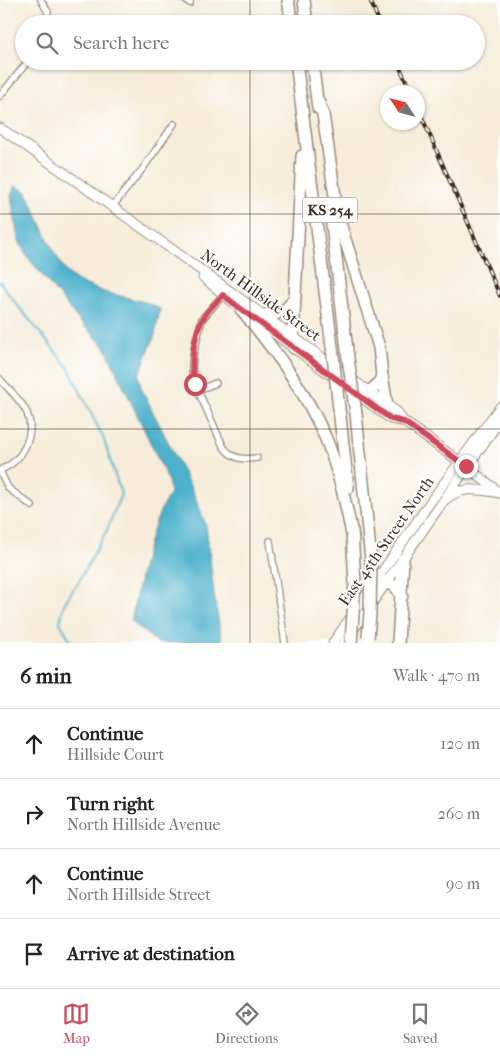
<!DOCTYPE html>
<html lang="en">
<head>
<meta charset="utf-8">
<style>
	body { margin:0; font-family:"IM FELL French Canon",serif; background:#f6f6f6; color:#222 }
	.compass { position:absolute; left:380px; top:85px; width:45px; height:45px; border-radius:50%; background:#fff; box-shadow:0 1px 4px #0004; rotate:306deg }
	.stop { position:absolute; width:15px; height:15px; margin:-11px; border:4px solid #d1495b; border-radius:50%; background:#fff }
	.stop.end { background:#d1495b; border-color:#fff; box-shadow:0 1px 5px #0008 }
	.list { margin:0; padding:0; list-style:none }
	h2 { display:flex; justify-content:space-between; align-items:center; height:65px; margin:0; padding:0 20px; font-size:21px }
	h2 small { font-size:16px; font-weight:400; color:#767676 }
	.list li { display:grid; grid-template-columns:32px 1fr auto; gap:15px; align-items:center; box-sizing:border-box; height:70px; padding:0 20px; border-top:1px solid #e0e0e0 }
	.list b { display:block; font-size:19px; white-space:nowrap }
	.list p { margin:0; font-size:16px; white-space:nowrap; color:#767676 }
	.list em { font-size:16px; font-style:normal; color:#767676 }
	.icon { flex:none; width:28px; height:28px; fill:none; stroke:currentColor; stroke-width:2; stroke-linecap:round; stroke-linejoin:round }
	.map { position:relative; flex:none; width:500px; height:643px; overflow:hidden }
	.search { position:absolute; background:#fff; box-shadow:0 1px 4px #0004; left:15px; right:15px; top:15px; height:55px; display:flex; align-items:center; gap:12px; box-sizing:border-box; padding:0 18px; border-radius:28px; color:#767676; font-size:19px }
	.sheet { height:345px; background:#fff }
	nav { display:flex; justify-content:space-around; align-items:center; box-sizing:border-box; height:70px; border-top:1px solid #e0e0e0; background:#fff; font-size:14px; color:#767676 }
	nav a { display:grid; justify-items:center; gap:2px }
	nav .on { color:#d1495b }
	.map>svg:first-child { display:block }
	.water { fill:#4db1cc; stroke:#446e75 }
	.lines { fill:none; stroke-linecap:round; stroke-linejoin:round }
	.stream { stroke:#4db1cc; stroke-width:2 }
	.street-casing { stroke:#988b7c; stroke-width:8 }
	.secondary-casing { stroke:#988b7c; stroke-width:11 }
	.highway-casing { stroke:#988b7c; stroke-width:14 }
	.street { stroke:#fff; stroke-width:5.5 }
	.secondary { stroke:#fff; stroke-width:9 }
	.highway { stroke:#fff; stroke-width:11 }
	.rail-casing { stroke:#3b2a1e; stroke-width:4 }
	.rail { stroke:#fff; stroke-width:2; stroke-dasharray:5.5; stroke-linecap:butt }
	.highway-bridge-casing { stroke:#988b7c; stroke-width:14; stroke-linecap:butt }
	.highway-bridge { stroke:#fff; stroke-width:11 }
	.route { stroke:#d1495b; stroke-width:6 }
	.grid { fill:none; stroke:#3b2a1e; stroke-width:1; stroke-opacity:0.55 }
	.labels { text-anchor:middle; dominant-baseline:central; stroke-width:4; stroke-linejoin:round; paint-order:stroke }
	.shield { fill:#fff; stroke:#766a62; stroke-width:1 }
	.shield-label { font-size:15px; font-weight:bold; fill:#3b2a1e }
	.street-label { font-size:16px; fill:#3b2a1e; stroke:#fff }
</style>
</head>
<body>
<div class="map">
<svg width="500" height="643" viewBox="0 0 500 643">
	<rect width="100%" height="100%" fill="#fff"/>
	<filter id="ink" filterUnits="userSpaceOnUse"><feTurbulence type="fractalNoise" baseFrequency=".02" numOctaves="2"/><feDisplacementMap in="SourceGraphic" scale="10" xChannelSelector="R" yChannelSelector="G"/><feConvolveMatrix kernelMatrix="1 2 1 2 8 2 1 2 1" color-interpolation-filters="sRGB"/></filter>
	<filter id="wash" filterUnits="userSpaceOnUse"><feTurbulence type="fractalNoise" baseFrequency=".0096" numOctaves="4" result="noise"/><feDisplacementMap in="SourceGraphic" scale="20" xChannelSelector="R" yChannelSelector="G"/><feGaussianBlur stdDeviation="1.12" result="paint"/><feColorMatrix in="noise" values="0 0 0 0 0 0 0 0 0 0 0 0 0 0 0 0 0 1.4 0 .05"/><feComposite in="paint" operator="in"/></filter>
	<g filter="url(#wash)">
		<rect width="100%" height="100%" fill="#f6ecd9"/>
		<polygon class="water" points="15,186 26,191 53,250 66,272 81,283 104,292 148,303 160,309 155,335 139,375 141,388 193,492 206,525 214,594 222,643 158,643 131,621 141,572 150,538 161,509 170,493 168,480 105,347 82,324 25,254 18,238 11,196"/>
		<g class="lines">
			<polyline class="stream" points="0,281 6,291 68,367 103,437 121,494 107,530 79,581 64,604 60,623 72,643"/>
		</g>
	</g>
	<g filter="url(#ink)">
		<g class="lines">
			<defs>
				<g id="street">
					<polyline points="41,0 48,12 46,24"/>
					<polyline points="185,0 190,3"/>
					<polyline points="0,96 28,61"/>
					<polyline points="113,206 144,167 174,124"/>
					<path d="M225,293l-23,26 -9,36 -1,10v10l3,9 28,62c9,13 19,14 34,12"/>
					<path d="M0,379c8,10 22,22 27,34 9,22 -5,49 -27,57"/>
					<polyline points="198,390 216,383"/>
					<polyline points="0,471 8,488 32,506"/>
					<polyline points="270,541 285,643"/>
				</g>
				<g id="secondary">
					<path d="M0,128c134,92 265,189 397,284l6,9 63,45 34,27"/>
					<polyline points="203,277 241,309 391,419 403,421"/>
					<path d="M446,499c16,-14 35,-9 54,-6"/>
					<polyline points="333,643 431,501 500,407"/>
					<polyline points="344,643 500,420"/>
				</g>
				<g id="highway">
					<polyline points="288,0 292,24"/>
					<polyline points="304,0 307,24"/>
					<polyline points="296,61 332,347"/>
					<polyline points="312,61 318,108"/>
					<polyline points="318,101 323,114 338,217 379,347 382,376 387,405"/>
					<polyline points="330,208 348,358"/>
					<path d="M241,309c34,41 64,81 85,130 13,32 20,66 27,100"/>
					<path d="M264,315c14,0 24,-4 30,-17"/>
					<polyline points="294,348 293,336 302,156"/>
					<path d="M359,395c11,-4 19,-7 23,-19"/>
					<polyline points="338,400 348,488"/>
					<polyline points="356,414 371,560"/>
					<polyline points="352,531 355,583"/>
					<path d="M377,581c14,2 17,2 25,15"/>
					<polyline points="398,643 403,559"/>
				</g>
			</defs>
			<use href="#street" class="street-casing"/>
			<use href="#secondary" class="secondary-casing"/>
			<use href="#highway" class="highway-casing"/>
			<use href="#street" class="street"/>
			<use href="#secondary" class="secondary"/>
			<use href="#highway" class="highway"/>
			<defs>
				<g id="rail">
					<polyline points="370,0 380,24"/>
					<polyline points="397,61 411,92"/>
					<polyline points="418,108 500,296"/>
				</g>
			</defs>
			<use href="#rail" class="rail-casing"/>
			<use href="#rail" class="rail"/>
			<defs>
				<g id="highway-bridge">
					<polyline points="332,347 338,400"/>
					<polyline points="348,358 356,414"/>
					<polyline points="368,638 370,612 371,560"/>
					<polyline points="351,643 355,583"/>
				</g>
			</defs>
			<use href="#highway-bridge" class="highway-bridge-casing"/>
			<use href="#highway-bridge" class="highway-bridge"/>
		</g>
	</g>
	<g class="lines" filter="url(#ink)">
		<path class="route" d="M195,384c-6,-18 -1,-53 10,-69 5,-7 12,-14 18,-20l18,14 150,110 13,3 62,44"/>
	</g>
	<path class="grid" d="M250,0v24M250,61v582M0,214h500M0,429h500"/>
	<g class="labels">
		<rect class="shield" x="302.5" y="197.5" width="55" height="25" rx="4"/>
		<g class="shield-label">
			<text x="330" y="210">KS 254</text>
		</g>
		<g class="street-label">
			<text transform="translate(261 295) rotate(36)">North Hillside Street</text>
			<text transform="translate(386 541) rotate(-55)">East 45th Street North</text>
		</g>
	</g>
</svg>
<svg class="compass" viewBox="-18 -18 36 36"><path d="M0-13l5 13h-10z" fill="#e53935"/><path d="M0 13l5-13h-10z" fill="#767676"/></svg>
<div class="stop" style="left:195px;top:384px"></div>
<div class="stop end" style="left:466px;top:466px"></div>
<div class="search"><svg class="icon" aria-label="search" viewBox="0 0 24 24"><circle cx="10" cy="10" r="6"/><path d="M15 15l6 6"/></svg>Search here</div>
</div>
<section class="sheet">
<h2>6 min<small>Walk · 470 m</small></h2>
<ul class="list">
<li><svg class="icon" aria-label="ahead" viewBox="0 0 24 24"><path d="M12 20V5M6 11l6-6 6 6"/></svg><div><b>Continue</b><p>Hillside Court</p></div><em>120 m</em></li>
<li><svg class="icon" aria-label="right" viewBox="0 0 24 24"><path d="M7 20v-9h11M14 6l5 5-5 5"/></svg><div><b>Turn right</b><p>North Hillside Avenue</p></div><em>260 m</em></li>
<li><svg class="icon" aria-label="ahead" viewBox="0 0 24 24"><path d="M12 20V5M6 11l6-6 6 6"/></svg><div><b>Continue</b><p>North Hillside Street</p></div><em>90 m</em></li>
<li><svg class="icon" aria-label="arrive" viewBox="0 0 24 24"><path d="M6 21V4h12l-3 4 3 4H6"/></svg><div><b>Arrive at destination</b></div></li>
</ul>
</section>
<nav>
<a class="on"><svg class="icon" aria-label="map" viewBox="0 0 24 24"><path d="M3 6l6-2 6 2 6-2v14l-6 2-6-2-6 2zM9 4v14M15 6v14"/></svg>Map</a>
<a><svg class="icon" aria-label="directions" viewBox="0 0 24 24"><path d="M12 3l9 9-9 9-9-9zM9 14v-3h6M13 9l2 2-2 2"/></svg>Directions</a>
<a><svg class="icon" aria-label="saved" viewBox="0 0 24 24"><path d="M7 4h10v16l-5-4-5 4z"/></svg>Saved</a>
</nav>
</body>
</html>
